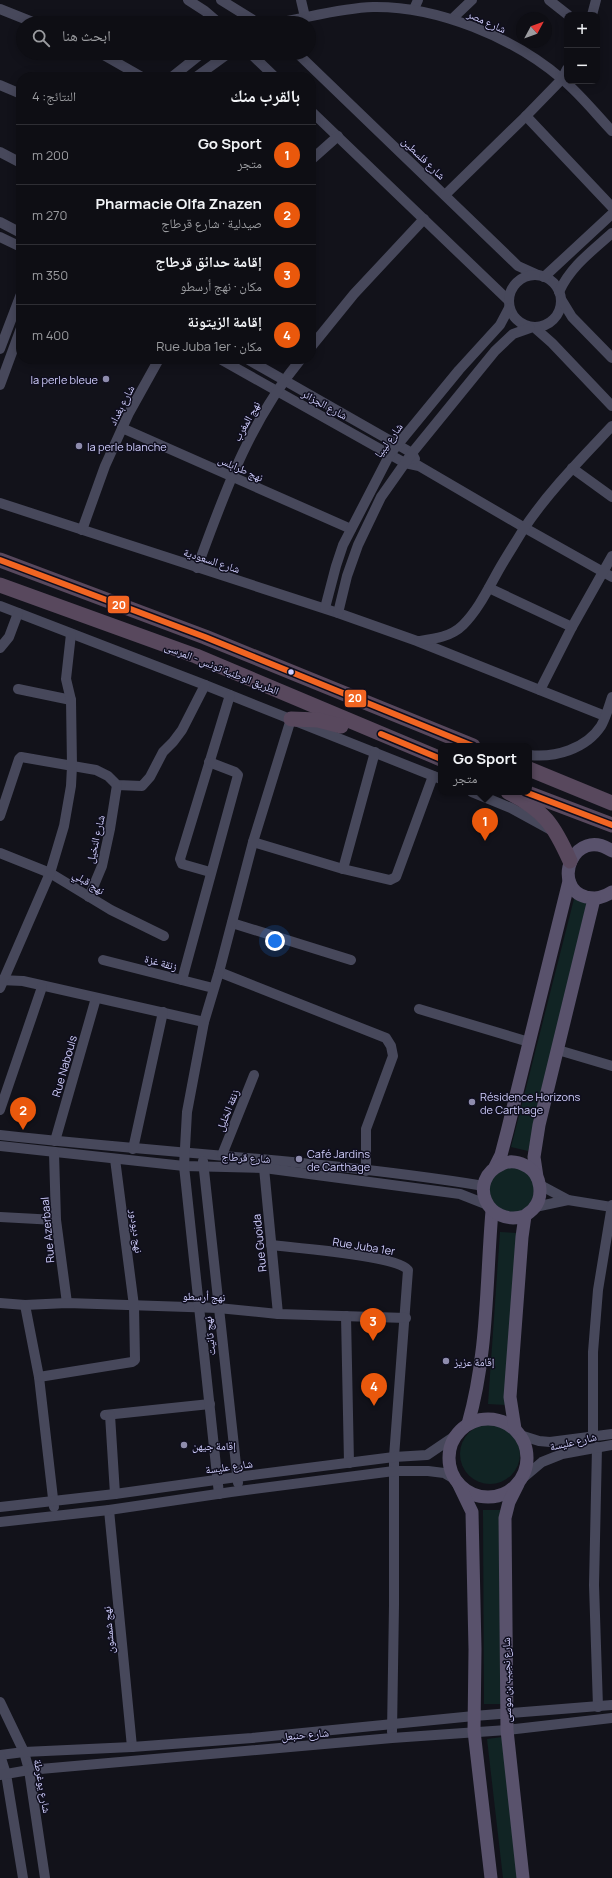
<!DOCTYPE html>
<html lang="ar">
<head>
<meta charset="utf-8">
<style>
	body { margin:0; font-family:Manrope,"Noto Naskh Arabic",sans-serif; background:#1c1c22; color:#f1f3f6; direction:rtl }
	.controls { position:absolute; right:12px; top:12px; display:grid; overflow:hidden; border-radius:8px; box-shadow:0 2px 10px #0003 }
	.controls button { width:36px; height:36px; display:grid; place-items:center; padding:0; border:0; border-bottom:1px solid #2e2e34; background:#0e0e14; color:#f1f3f6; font:20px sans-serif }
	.compass { position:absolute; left:516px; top:12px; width:36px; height:36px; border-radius:50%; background:#0e0e14; box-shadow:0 2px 10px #0003; rotate:49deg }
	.you { position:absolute; left:275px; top:941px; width:14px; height:14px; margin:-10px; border:3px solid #fff; border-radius:50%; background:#1a73e8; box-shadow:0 0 0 6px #1a73e833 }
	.badge { display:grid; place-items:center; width:26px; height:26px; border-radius:50%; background:#ea580c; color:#fff; font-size:13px; font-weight:700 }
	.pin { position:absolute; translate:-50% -33px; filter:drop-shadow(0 1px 2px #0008) }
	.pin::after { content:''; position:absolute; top:21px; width:14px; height:12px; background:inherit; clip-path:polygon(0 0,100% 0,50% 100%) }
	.popup { position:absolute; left:438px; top:743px; width:94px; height:52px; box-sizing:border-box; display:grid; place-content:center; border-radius:8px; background:#0e0e14; filter:drop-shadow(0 1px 3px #0005); font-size:13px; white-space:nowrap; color:#9b9ca0 }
	.popup b { font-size:15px; color:#f1f3f6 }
	.popup::after { content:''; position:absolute; left:50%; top:100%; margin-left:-8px; border:8px solid transparent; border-top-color:#0e0e14 }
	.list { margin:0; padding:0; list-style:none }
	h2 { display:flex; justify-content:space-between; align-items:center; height:52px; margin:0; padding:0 16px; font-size:17px }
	h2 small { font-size:13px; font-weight:400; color:#9b9ca0 }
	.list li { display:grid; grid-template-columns:26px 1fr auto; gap:12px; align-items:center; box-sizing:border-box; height:60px; padding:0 16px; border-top:1px solid #2e2e34 }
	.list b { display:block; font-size:15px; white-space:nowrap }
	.list p { margin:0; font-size:13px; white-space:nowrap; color:#9b9ca0 }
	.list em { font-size:13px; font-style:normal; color:#9b9ca0 }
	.icon { flex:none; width:22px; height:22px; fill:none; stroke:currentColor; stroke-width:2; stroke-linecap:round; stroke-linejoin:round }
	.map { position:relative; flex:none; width:612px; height:1878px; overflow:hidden; direction:ltr }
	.search { position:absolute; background:#0e0e14; box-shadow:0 2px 10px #0003; left:16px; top:16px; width:300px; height:44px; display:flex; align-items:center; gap:10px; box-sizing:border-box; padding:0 14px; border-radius:22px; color:#9b9ca0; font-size:15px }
	.panel { position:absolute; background:#0e0e14; box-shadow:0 2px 10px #0003; left:16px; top:72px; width:300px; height:292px; border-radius:16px; direction:rtl }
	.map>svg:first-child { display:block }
	.green { fill:#112424 }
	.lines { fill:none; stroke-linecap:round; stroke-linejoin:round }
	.minor { stroke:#47485b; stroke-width:10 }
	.major { stroke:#59526c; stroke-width:13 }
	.highway { stroke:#58485d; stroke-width:15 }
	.bus-1-casing { stroke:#0f0e1e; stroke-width:9 }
	.bus-1 { stroke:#f26522; stroke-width:6 }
	.poi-dot { fill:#8e8cad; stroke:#0f0e1e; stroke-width:1.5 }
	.bus-dot { fill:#d0cefc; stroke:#0f0e1e; stroke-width:1.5 }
	.labels { text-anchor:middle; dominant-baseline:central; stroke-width:3; stroke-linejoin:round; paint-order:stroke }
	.street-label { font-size:11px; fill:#d0cefc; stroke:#0f0e1e }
	.poi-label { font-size:11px; fill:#d0cefc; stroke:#0f0e1e; text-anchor:start }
	.line-badge { stroke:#0f0e1e; stroke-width:1.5 }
	.badge-label { font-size:11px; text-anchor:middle; font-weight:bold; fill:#fff }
</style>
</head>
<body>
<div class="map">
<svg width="612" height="1878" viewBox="0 0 612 1878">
	<rect width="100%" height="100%" fill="#12121a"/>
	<g class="green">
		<polygon points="575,895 591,899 528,1151 511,1147"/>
		<path d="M506,1167c5,1 13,1 18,3 16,10 12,38 -7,42 -5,1 -13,-2 -18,-3l-11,-14 3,-18z"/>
		<polygon points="500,1232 517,1233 505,1405 488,1404"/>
		<circle cx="490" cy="1454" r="30"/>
		<polygon points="483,1510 502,1510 503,1704 484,1704"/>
		<polygon points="502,1737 518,1878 503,1878 487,1739"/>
	</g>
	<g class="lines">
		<g class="minor">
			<polyline points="188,0 205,11 219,23"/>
			<polyline points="221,0 258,23"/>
			<polyline points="301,0 305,17"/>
			<polyline points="549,0 568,15"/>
			<polyline points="0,9 35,23"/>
			<polyline points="414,9 418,0"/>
			<polyline points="592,15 596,0"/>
			<polyline points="452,19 472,0"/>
			<path d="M275,23c32,-5 65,-15 98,-16 64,-1 140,30 189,72 18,15 33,34 50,52"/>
			<polyline points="100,53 142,77"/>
			<polyline points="250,53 275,77"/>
			<polyline points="297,53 518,266 538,275"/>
			<polyline points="172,77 202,53"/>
			<polyline points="196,77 229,53"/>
			<polyline points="0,85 21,94"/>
			<polyline points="311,111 508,300"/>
			<polyline points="526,116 612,207"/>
			<polyline points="0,152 21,163"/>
			<polyline points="311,160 338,136"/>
			<polyline points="445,195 526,116 562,79 567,69"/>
			<polyline points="0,222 21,233"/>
			<polyline points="0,237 21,247"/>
			<circle cx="535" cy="301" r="26"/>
			<polyline points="544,277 612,214"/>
			<path d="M559,292c11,-25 33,-41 53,-59"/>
			<polyline points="561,299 572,317 612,358"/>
			<polyline points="535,328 552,343 612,406"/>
			<polyline points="311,347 354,294 424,219"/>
			<polyline points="0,349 21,294"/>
			<polyline points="220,359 405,463 419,466 525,528 612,577"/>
			<polyline points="247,359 412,453 415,459"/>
			<polyline points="0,385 21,328"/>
			<polyline points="122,428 351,529"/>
			<polyline points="572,468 612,497"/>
			<polyline points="0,503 338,613 417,641 605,716"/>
			<polyline points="82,530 105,466 129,413 159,359"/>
			<path d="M197,568c28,-76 52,-146 104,-209"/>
			<polyline points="489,588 572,627"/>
			<polyline points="0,606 205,685 441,779"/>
			<polyline points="325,608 336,566 343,545 390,454 459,370 500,325 509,308"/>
			<polyline points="338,613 347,576 358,545 381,497 412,453 495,351 513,334 530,328"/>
			<path d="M419,641c15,-2 32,-4 44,-16 18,-18 28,-43 41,-64 6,-10 13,-21 19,-31 25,-38 58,-71 89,-104"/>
			<polyline points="0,648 9,637 18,613"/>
			<polyline points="18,689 71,700"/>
			<polyline points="540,690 572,627 612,556"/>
			<path d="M529,755c26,3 57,-6 72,-29 5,-9 8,-20 11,-29"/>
			<polyline points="472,792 511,808 553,831"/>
			<polyline points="0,816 19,759 21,757 96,770 108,776 117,785 142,786 150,777 163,752 173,742 182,730 205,685"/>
			<polyline points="253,842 343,869 390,880 396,877 433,776"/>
			<polyline points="0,853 50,873 111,910 164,936"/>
			<polyline points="343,869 375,752"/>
			<polyline points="210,872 182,864 180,859 230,695"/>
			<polyline points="89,897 102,866 110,829 117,785"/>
			<polyline points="232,923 351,960"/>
			<polyline points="103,960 213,988"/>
			<polyline points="219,972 386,1038 391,1046 393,1056 366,1129 366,1171"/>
			<polyline points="0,980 23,981 204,1022"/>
			<polyline points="182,980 238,775 235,772 209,762"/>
			<polyline points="0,988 50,873 64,826 71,786 72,766 71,700 66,679 71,634"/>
			<polyline points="419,1009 529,1042"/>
			<polyline points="558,1050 612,1066"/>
			<polyline points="0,1110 42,987"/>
			<path d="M0,1135c161,18 324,25 484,51"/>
			<polyline points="55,1141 96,998"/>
			<polyline points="0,1146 184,1166 264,1168 460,1194 488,1205"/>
			<polyline points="133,1149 163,1012"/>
			<polyline points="54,1153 56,1220 67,1303"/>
			<polyline points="222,1155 254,1075"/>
			<polyline points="203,1161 238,1483"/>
			<polyline points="264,1168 278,1314"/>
			<polyline points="540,1185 568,1200 612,1207"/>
			<polyline points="535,1207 568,1200"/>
			<polyline points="0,1217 56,1220"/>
			<path d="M271,1245c24,3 125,10 137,25l-14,187v148l-2,127"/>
			<polyline points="0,1303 25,1305 67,1303 218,1308 278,1314 406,1318"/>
			<polyline points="25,1305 39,1377 54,1507"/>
			<polyline points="346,1316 349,1463"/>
			<polyline points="39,1377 132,1362 135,1360 134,1306 115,1159"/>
			<polyline points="105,1415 210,1404"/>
			<polyline points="110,1415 115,1494"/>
			<polyline points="520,1435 539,1441 550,1442 612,1434"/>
			<polyline points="593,1437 593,1352 598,1290 612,1205"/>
			<polyline points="597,1447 594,1585 598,1707"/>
			<polyline points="523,1478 542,1462 562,1454 612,1445"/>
			<polyline points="219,1494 184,1166 187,1112 204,1022 219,972 253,842 291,719"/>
			<polyline points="0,1507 115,1494 237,1477 394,1457 427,1455 455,1436"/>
			<polyline points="109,1510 132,1747"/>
			<polyline points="0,1522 109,1510 231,1492 394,1471 428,1471 444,1473 456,1480"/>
			<polyline points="0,1702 24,1752 29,1770 45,1878"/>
			<polyline points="0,1755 24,1752 132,1747 252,1738 474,1716 612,1705"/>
			<polyline points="0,1755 6,1774 23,1878"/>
			<polyline points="0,1775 29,1770 392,1738 507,1730 612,1718"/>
		</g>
		<g class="major">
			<path d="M612,851c-38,-26 -62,36 -26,46 10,2 17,1 26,-5"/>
			<polyline points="495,1167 501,1155 507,1132 569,881"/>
			<polyline points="537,1177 534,1157 539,1125 594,899"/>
			<circle cx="488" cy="1458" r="39"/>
			<path d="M468,1424c20,-69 18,-143 24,-213"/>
			<path d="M515,1429l-5,-32 12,-160 3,-21c3,-3 7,-5 9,-8 10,-12 7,-33 -6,-41 -8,-5 -18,-7 -26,-3 -36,16 -15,64 23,52"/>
			<polyline points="518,1484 509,1502 505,1518 507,1730 523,1878"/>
			<polyline points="459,1485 472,1512 475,1649 474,1731 491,1878"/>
		</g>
		<g class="highway">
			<polyline points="0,560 205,637 473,746"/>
			<polyline points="0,585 196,656 441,759"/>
			<polyline points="291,719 318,720 341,726"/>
			<polyline points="529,769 612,803"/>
			<path d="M508,792c36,18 46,33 62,69"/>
			<polyline points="525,792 612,825"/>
		</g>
		<defs>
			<g id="bus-1">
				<polyline points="0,560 205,637 473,746"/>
				<polyline points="381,734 441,759"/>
				<polyline points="525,792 612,825"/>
			</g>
		</defs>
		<use href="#bus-1" class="bus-1-casing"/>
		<use href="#bus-1" class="bus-1"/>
	</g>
	<g class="poi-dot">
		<circle cx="106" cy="379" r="4"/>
		<circle cx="79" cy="446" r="4"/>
		<circle cx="472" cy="1102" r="4"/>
		<circle cx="299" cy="1159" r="4"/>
		<circle cx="446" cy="1361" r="4"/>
		<circle cx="184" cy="1445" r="4"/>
	</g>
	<circle class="bus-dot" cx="291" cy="672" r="3.5"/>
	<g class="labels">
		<g class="street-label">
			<text transform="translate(487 21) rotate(24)">شارع مصر</text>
			<text transform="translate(424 158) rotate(44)">شارع فلسطين</text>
			<text transform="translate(325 404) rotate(29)">شارع الجزائر</text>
			<text transform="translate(121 405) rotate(-63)">شارع بغداد</text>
			<text transform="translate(246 421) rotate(-61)">نهج المغرب</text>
			<text transform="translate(388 440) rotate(-54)">شارع ليبيا</text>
			<text transform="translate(241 468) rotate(24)">نهج طرابلس</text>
			<text transform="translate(212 560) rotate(18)">شارع السعودية</text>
			<text transform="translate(222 668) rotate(22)">الطريق الوطنية تونس - المرسى</text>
			<text transform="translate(95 839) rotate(-77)">شارع النخيل</text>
			<text transform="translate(89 882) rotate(32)">نهج قبلي</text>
			<text transform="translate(161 962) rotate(15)">زنقة غزة</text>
			<text transform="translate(64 1066) rotate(-74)">Rue Nabouls</text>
			<text transform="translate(227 1110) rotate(-68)">زنقة الخليل</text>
			<text transform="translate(246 1157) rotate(3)">شارع قرطاج</text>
			<text transform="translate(47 1230) rotate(-95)">Rue Azerbaal</text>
			<text transform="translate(137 1231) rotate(83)">نهج ديودور</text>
			<text transform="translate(259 1243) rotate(-96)">Rue Guoida</text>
			<text transform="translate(364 1246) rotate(9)">Rue Juba 1er</text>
			<text transform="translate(204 1296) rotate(2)">نهج أرسطو</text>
			<text transform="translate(209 1336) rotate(-96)">نهج تانيت</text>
			<text transform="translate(573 1441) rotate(-13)">شارع عليسة</text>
			<text transform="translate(229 1466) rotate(-8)">شارع عليسة</text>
			<text transform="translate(108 1630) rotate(-95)">نهج شمشون</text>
			<text transform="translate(506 1680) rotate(-91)">شارع نجيب بن موسى</text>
			<text transform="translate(305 1734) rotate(-5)">شارع حنبعل</text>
			<text transform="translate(43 1786) rotate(80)">شارع يوغرطة</text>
		</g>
		<g class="poi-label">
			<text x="98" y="379" text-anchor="end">la perle bleue</text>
			<text x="87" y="446">la perle blanche</text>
			<text x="480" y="1096">Résidence Horizons<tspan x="480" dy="13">de Carthage</tspan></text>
			<text x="307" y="1153">Café Jardins<tspan x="307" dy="13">de Carthage</tspan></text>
			<text x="454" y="1361">إقامة عزيز</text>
			<text x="192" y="1445">إقامة جيهن</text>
		</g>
	</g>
	<g class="line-badge">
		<rect x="107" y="595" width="23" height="19" rx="4" fill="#f26522"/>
		<rect x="344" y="689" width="23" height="19" rx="4" fill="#f26522"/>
	</g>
	<g class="badge-label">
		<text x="119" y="609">20</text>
		<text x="355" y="702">20</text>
	</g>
</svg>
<div class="controls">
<button>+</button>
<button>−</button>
</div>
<svg class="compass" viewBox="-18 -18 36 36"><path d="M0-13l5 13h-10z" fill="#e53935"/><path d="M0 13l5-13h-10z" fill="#9b9ca0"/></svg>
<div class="you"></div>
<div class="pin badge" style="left:485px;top:841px">1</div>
<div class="popup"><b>Go Sport</b>متجر</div>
<div class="pin badge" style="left:23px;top:1130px">2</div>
<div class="pin badge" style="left:373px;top:1341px">3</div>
<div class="pin badge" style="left:374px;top:1406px">4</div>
<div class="search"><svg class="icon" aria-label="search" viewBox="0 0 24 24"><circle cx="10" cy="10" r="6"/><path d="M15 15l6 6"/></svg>ابحث هنا</div>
<section class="panel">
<h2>بالقرب منك<small>النتائج: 4</small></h2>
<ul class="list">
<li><span class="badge">1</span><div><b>Go Sport</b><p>متجر</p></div><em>200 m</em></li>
<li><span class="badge">2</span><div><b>Pharmacie Olfa Znazen</b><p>صيدلية · شارع قرطاج</p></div><em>270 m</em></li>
<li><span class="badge">3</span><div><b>إقامة حدائق قرطاج</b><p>مكان · نهج أرسطو</p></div><em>350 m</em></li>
<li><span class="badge">4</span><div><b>إقامة الزيتونة</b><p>مكان · Rue Juba 1er</p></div><em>400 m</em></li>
</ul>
</section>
</div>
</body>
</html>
